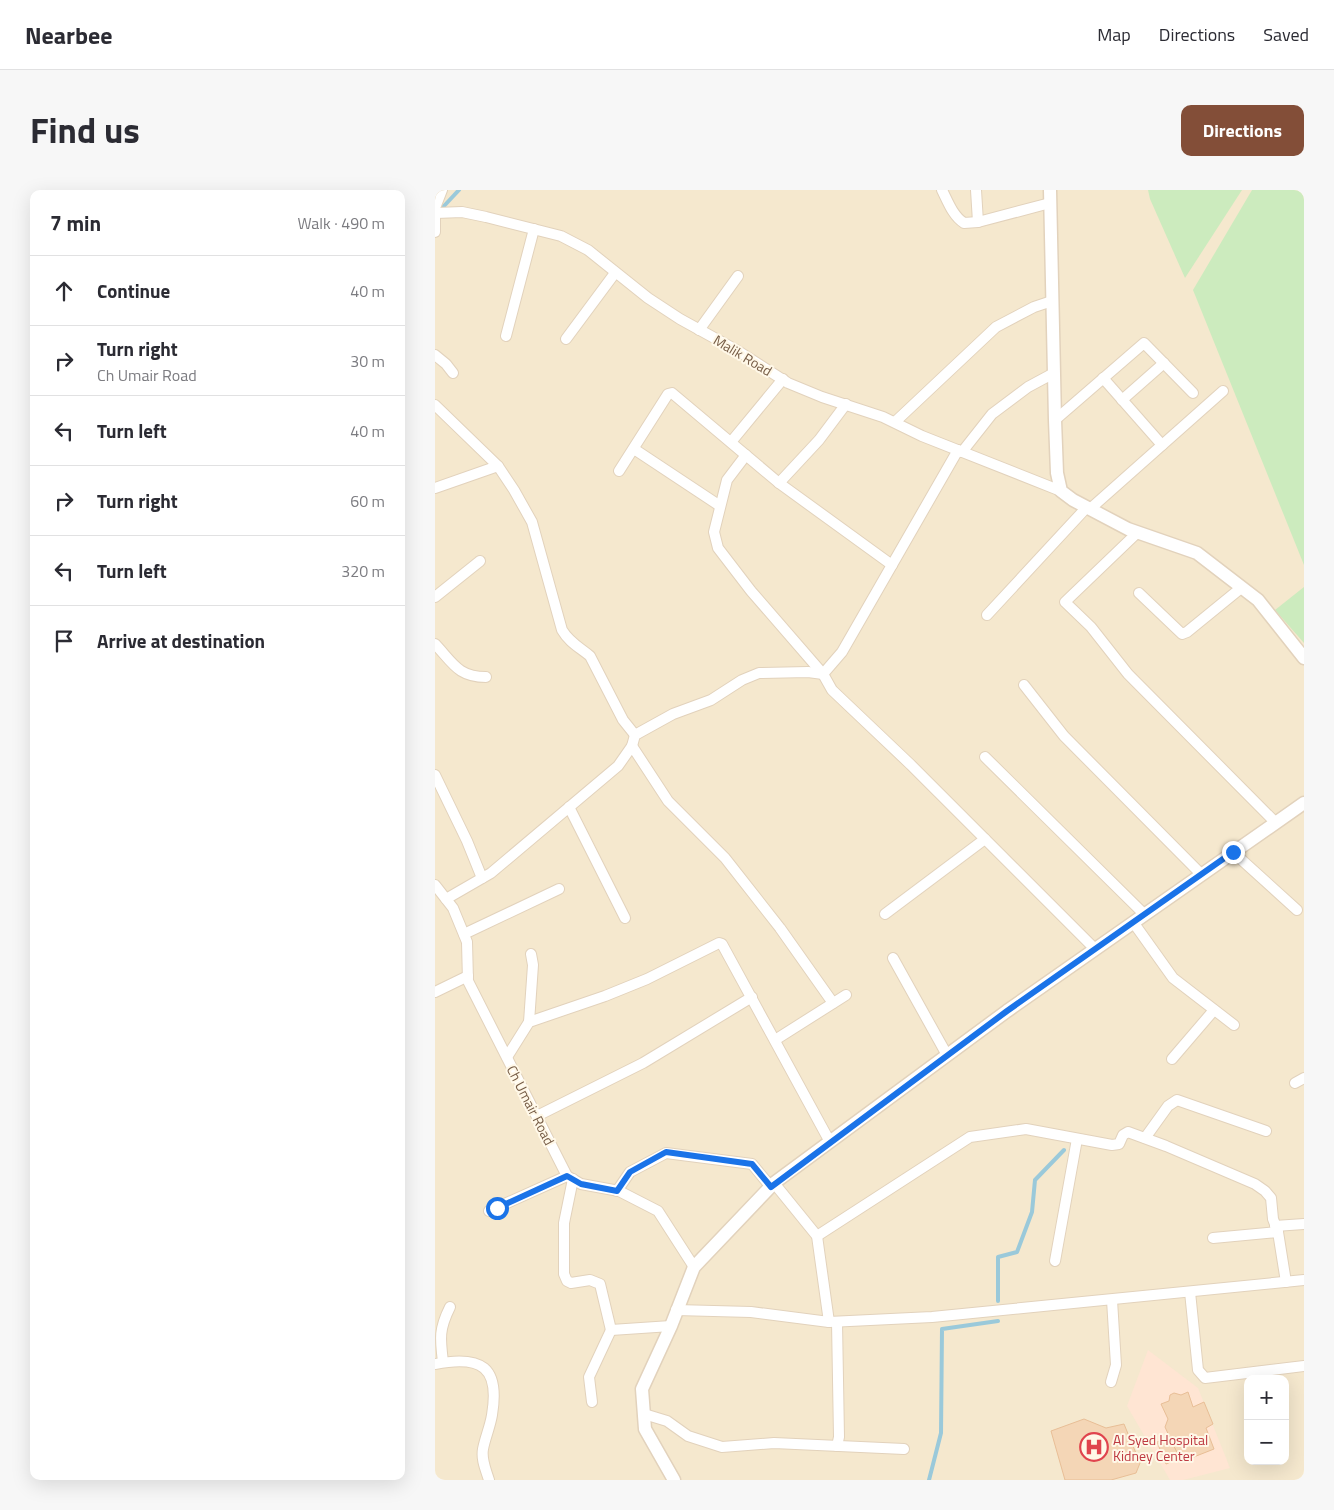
<!DOCTYPE html>
<html lang="en">
<head>
<meta charset="utf-8">
<style>
	body { margin:0; font-family:"Titillium Web",sans-serif; background:#f7f7f7; color:#2b2b33 }
	.controls { position:absolute; right:15px; bottom:15px; display:grid; overflow:hidden; border-radius:10px; box-shadow:0 5px 20px #0002 }
	.controls button { width:45px; height:45px; display:grid; place-items:center; padding:0; border:0; border-bottom:1px solid #e1e1e2; background:#fff; color:#2b2b33; font:25px sans-serif }
	.stop { position:absolute; width:15px; height:15px; margin:-11px; border:4px solid #1a73e8; border-radius:50%; background:#fff }
	.stop.end { background:#1a73e8; border-color:#fff; box-shadow:0 1px 5px #0008 }
	.list { margin:0; padding:0; list-style:none }
	h2 { display:flex; justify-content:space-between; align-items:center; height:65px; margin:0; padding:0 20px; font-size:21px }
	h2 small { font-size:16px; font-weight:400; color:#7c7c81 }
	.list li { display:grid; grid-template-columns:32px 1fr auto; gap:15px; align-items:center; box-sizing:border-box; height:70px; padding:0 20px; border-top:1px solid #e1e1e2 }
	.list b { display:block; font-size:19px; white-space:nowrap }
	.list p { margin:0; font-size:16px; white-space:nowrap; color:#7c7c81 }
	.list em { font-size:16px; font-style:normal; color:#7c7c81 }
	.icon { flex:none; width:28px; height:28px; fill:none; stroke:currentColor; stroke-width:2; stroke-linecap:round; stroke-linejoin:round }
	.map { position:relative; flex:none; width:869px; height:1290px; overflow:hidden; border-radius:10px }
	header { display:flex; align-items:center; gap:30px; box-sizing:border-box; height:70px; padding:0 25px; background:#fff; border-bottom:1px solid #e1e1e2 }
	header strong { font-size:24px }
	nav { display:flex; gap:28px; margin-inline-start:auto; font-size:18px }
	.intro { display:flex; align-items:center; justify-content:space-between; box-sizing:border-box; height:120px; padding:0 30px }
	h1 { margin:0; font-size:35px }
	.button { padding:12px 22px; border-radius:10px; background:#834e38; color:#fff; font-size:18px; font-weight:700 }
	main { display:flex; gap:30px; padding:0 30px }
	aside { flex:1; background:#fff; border-radius:10px; box-shadow:0 5px 20px #0002 }
	.map>svg:first-child { display:block }
	.residential { fill:#f5e8ce; fill-rule:evenodd }
	.commercial { fill:#ffe5d3 }
	.green { fill:#ccebbe }
	.lines { fill:none; stroke-linecap:round; stroke-linejoin:round }
	.stream { stroke:#9ac9da; stroke-width:4 }
	.building { fill:#f4d6b6; stroke:#e8be96 }
	.minor-casing { stroke:#e2d2bc; stroke-width:12 }
	.tertiary-casing { stroke:#e2d2bc; stroke-width:15 }
	.minor { stroke:#fff; stroke-width:10 }
	.tertiary { stroke:#fff; stroke-width:12 }
	.route { stroke:#1a73e8; stroke-width:6 }
	.labels { text-anchor:middle; dominant-baseline:central; stroke-width:4; stroke-linejoin:round; paint-order:stroke }
	.street-label { font-size:14px; fill:#765c46; stroke:#fff8e8 }
	.health-label { font-size:14px; fill:#be3a42; stroke:#fff8e8; text-anchor:start }
</style>
</head>
<body>
<header>
<strong>Nearbee</strong>
<nav><a>Map</a><a>Directions</a><a>Saved</a></nav>
</header>
<div class="intro"><h1>Find us</h1><a class="button">Directions</a></div>
<main>
<aside>
<h2>7 min<small>Walk · 490 m</small></h2>
<ul class="list">
<li><svg class="icon" aria-label="ahead" viewBox="0 0 24 24"><path d="M12 20V5M6 11l6-6 6 6"/></svg><div><b>Continue</b></div><em>40 m</em></li>
<li><svg class="icon" aria-label="right" viewBox="0 0 24 24"><path d="M7 20v-9h11M14 6l5 5-5 5"/></svg><div><b>Turn right</b><p>Ch Umair Road</p></div><em>30 m</em></li>
<li><svg class="icon" aria-label="left" viewBox="0 0 24 24"><path d="M17 20v-9H6M10 6l-5 5 5 5"/></svg><div><b>Turn left</b></div><em>40 m</em></li>
<li><svg class="icon" aria-label="right" viewBox="0 0 24 24"><path d="M7 20v-9h11M14 6l5 5-5 5"/></svg><div><b>Turn right</b></div><em>60 m</em></li>
<li><svg class="icon" aria-label="left" viewBox="0 0 24 24"><path d="M17 20v-9H6M10 6l-5 5 5 5"/></svg><div><b>Turn left</b></div><em>320 m</em></li>
<li><svg class="icon" aria-label="arrive" viewBox="0 0 24 24"><path d="M6 21V4h12l-3 4 3 4H6"/></svg><div><b>Arrive at destination</b></div></li>
</ul>
</aside>
<div class="map">
<svg width="869" height="1290" viewBox="0 0 869 1290">
	<rect width="100%" height="100%" fill="#fdf5e0"/>
	<path class="residential" d="M0,0h869v1290h-869zM813,1189h37v82h-37z"/>
	<polygon class="commercial" points="713,1160 763,1198 795,1278 748,1290 735,1290 692,1216"/>
	<g class="green">
		<polygon points="713,0 807,0 750,88 715,9"/>
		<polygon points="817,0 869,0 869,375 758,100"/>
		<polygon points="869,397 869,453 840,420"/>
	</g>
	<g class="lines">
		<g class="stream">
			<polyline points="9,16 24,0"/>
			<polyline points="563,1111 563,1067 582,1062 597,1022 600,990 629,960"/>
			<polyline points="494,1290 506,1243 507,1139 563,1131"/>
		</g>
	</g>
	<g class="building">
		<polygon points="753,1202 758,1217 769,1212 778,1234 771,1238 779,1259 746,1272 730,1237 733,1229 726,1214 734,1211 735,1205 739,1203 746,1205"/>
		<polygon points="649,1229 671,1238 689,1234 705,1273 701,1283 676,1290 630,1290 616,1241"/>
		<polygon points="734,1247 745,1268 731,1274 722,1252"/>
	</g>
	<g class="lines">
		<defs>
			<g id="minor">
				<path d="M507,0c6,12 11,26 22,33l14,-1"/>
				<polyline points="541,0 543,32 615,13"/>
				<polyline points="0,18 7,0"/>
				<polyline points="0,21 0,42"/>
				<polyline points="1,23 27,22 51,27 126,46 153,60 213,108 245,129 303,161 353,193 387,207 448,227 487,246 626,301"/>
				<polyline points="264,140 303,86"/>
				<polyline points="71,146 99,39"/>
				<polyline points="131,149 180,83"/>
				<polyline points="0,165 11,174 18,183"/>
				<polyline points="668,188 727,255"/>
				<polyline points="687,210 729,173"/>
				<path d="M0,215l63,61 16,24 18,32 30,108c7,12 17,17 28,26l33,64 12,15"/>
				<polyline points="620,230 709,153 758,203"/>
				<polyline points="460,232 561,137 599,117 617,111"/>
				<polyline points="296,252 348,189"/>
				<polyline points="199,259 285,316"/>
				<polyline points="527,262 557,224 593,197 619,183"/>
				<polyline points="311,265 292,290 279,342 283,358 316,401 388,484 397,500 476,575 660,759"/>
				<polyline points="184,281 233,204 237,203 344,293 457,375"/>
				<polyline points="344,293 384,250 411,214"/>
				<polyline points="0,298 63,276"/>
				<polyline points="655,319 788,201"/>
				<polyline points="703,342 630,412 656,437 693,484 840,632"/>
				<polyline points="704,403 747,444 752,442 806,398"/>
				<polyline points="0,407 45,371"/>
				<polyline points="552,425 652,317"/>
				<path d="M0,454c18,19 23,33 51,33"/>
				<polyline points="388,484 407,462 523,260"/>
				<polyline points="589,495 629,546 766,684"/>
				<polyline points="197,556 233,611 290,668 345,738 398,813"/>
				<polyline points="550,567 709,724"/>
				<polyline points="0,585 32,651 47,688"/>
				<polyline points="134,617 190,728"/>
				<polyline points="798,662 862,720"/>
				<polyline points="0,695 18,718 32,752 33,791 132,986 146,994 184,1001 223,1021 259,1077"/>
				<polyline points="11,709 56,683 183,576 197,556 200,545 238,524 276,510 307,490 324,483 373,482 388,484"/>
				<polyline points="450,724 550,649"/>
				<polyline points="698,732 738,788 799,835"/>
				<polyline points="29,744 124,699"/>
				<polyline points="458,768 512,865"/>
				<polyline points="0,802 33,786"/>
				<polyline points="94,832 98,775 96,764"/>
				<polyline points="340,850 411,805"/>
				<polyline points="72,867 94,832 170,806 212,789 284,753 287,754 395,952"/>
				<polyline points="737,869 779,820"/>
				<polyline points="860,893 869,888"/>
				<polyline points="102,926 208,873 317,807"/>
				<polyline points="710,948 733,916 742,910 831,941"/>
				<polyline points="138,989 129,1033 129,1084 132,1091 136,1093 155,1090 165,1094 176,1140 236,1136"/>
				<polyline points="339,993 382,1046 394,1132"/>
				<polyline points="182,1001 195,982 231,963 317,974 336,997"/>
				<polyline points="54,1021 132,986"/>
				<polyline points="840,1036 869,1034"/>
				<polyline points="382,1046 535,947 591,939 677,955 684,954 688,945 693,942 731,956 820,994 830,1001 836,1008 838,1029 843,1042 851,1092"/>
				<polyline points="778,1048 843,1042"/>
				<polyline points="620,1071 642,949"/>
				<polyline points="755,1102 763,1180 770,1188 869,1176"/>
				<polyline points="241,1120 316,1122 394,1132 497,1127 869,1090"/>
				<polyline points="402,1132 404,1247 402,1256"/>
				<path d="M8,1172c-3,-24 -4,-33 7,-55"/>
				<path d="M0,1174c47,-9 65,3 57,51 -2,12 -7,23 -9,34 -2,11 3,21 6,31"/>
				<polyline points="676,1192 681,1175 677,1110"/>
				<polyline points="157,1212 154,1187 176,1140"/>
				<polyline points="209,1224 232,1231 253,1246 287,1257 339,1253 469,1259"/>
			</g>
			<g id="tertiary">
				<polyline points="615,0 620,230 622,283 626,301 638,310 693,339 762,363 823,410 869,468"/>
				<polyline points="239,1290 210,1239 207,1199 236,1136 259,1077 339,993 572,821 869,613"/>
			</g>
		</defs>
		<use href="#minor" class="minor-casing"/>
		<use href="#tertiary" class="tertiary-casing"/>
		<use href="#minor" class="minor"/>
		<use href="#tertiary" class="tertiary"/>
	</g>
	<g class="lines">
		<polyline class="route" points="62,1018 132,986 146,994 182,1001 195,982 231,962 317,974 336,997 572,821 798,662"/>
	</g>
	<defs>
		<symbol id="hospital-ring" viewBox="-11 -11 22 22"><circle r="9.5" fill="#fff8e8" stroke="#e0444e" stroke-width="1.5"/><path d="M-5-5h3v3.5h4V-5h3V5h-3V1.5h-4V5h-3Z" fill="#e0444e"/></symbol>
	</defs>
	<g fill-rule="evenodd">
		<use href="#hospital-ring" x="643" y="1241" width="32" height="32"/>
	</g>
	<g class="labels">
		<g class="street-label">
			<text transform="translate(308 165) rotate(31)">Malik Road</text>
			<text transform="translate(96 915) rotate(63)">Ch Umair Road</text>
		</g>
		<g class="health-label">
			<text x="678" y="1249">Al Syed Hospital<tspan x="678" dy="16">Kidney Center</tspan></text>
		</g>
	</g>
</svg>
<div class="controls">
<button>+</button>
<button>−</button>
</div>
<div class="stop" style="left:62px;top:1018px"></div>
<div class="stop end" style="left:798px;top:662px"></div>
</div>
</main>
</body>
</html>
